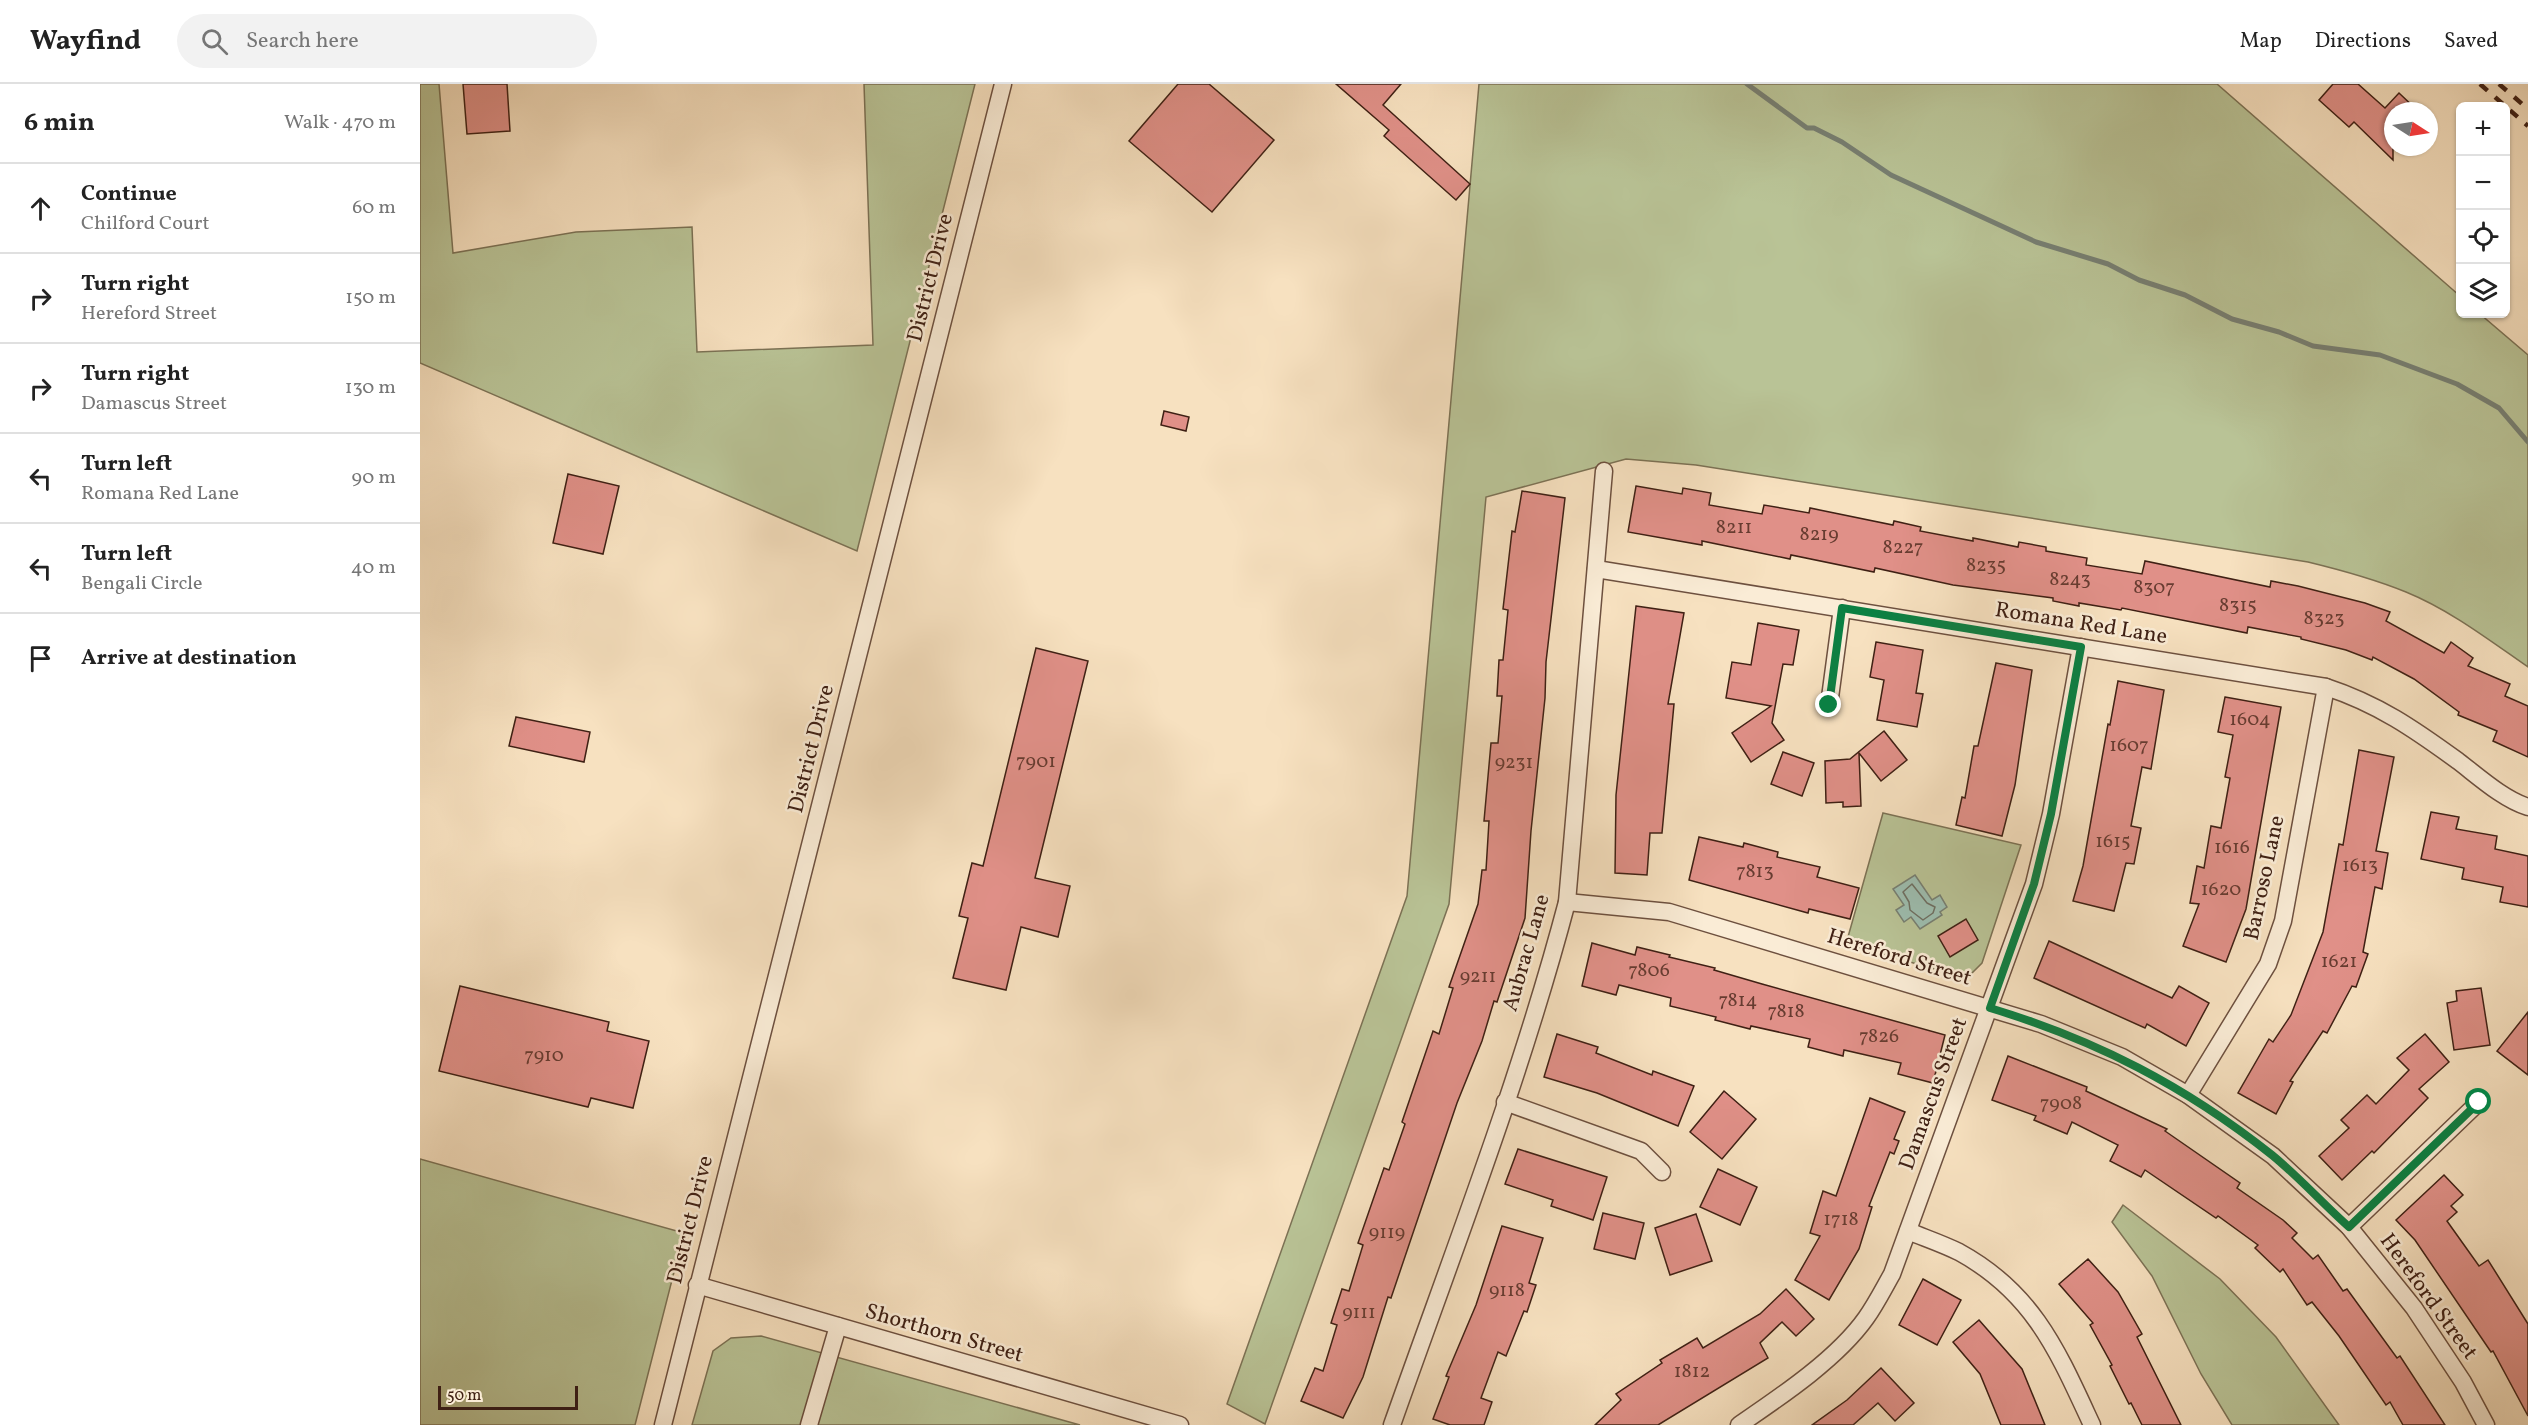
<!DOCTYPE html>
<html lang="en">
<head>
<meta charset="utf-8">
<style>
	body { margin:0; font-family:Vollkorn,serif; background:#f2f2f2; color:#222 }
	.controls { position:absolute; right:18px; top:18px; display:grid; overflow:hidden; border-radius:9px; box-shadow:0 2px 4px #0004 }
	.controls button { width:54px; height:54px; display:grid; place-items:center; padding:0; border:0; border-bottom:2px solid #e0e0e0; background:#fff; color:#222; font:30px sans-serif }
	.compass { position:absolute; left:1964px; top:18px; width:54px; height:54px; border-radius:50%; background:#fff; box-shadow:0 2px 4px #0004; rotate:102deg }
	.scale { position:absolute; left:18px; bottom:15px; width:140px; box-sizing:border-box; padding-left:6px; border:3px solid #3f2014; border-top:0; font-size:16px; line-height:21px; white-space:nowrap; color:#3f2014; -webkit-text-stroke:4px #faecd6; paint-order:stroke }
	.stop { position:absolute; width:18px; height:18px; margin:-14px; border:4px solid #0b8043; border-radius:50%; background:#fff }
	.stop.end { background:#0b8043; border-color:#fff; box-shadow:0 2px 6px #0008 }
	.list { margin:0; padding:0; list-style:none }
	h2 { display:flex; justify-content:space-between; align-items:center; height:78px; margin:0; padding:0 24px; font-size:26px }
	h2 small { font-size:20px; font-weight:400; color:#767676 }
	.list li { display:grid; grid-template-columns:39px 1fr auto; gap:18px; align-items:center; box-sizing:border-box; height:90px; padding:0 24px; border-top:2px solid #e0e0e0 }
	.list b { display:block; font-size:22px; white-space:nowrap }
	.list p { margin:0; font-size:20px; white-space:nowrap; color:#767676 }
	.list em { font-size:20px; font-style:normal; color:#767676 }
	.icon { flex:none; width:33px; height:33px; fill:none; stroke:currentColor; stroke-width:2; stroke-linecap:round; stroke-linejoin:round }
	.map { position:relative; flex:none; width:2108px; height:1341px; overflow:hidden }
	header { display:flex; align-items:center; gap:36px; box-sizing:border-box; height:84px; padding:0 30px; background:#fff; border-bottom:2px solid #e0e0e0 }
	header strong { font-size:28px }
	nav { display:flex; gap:33px; margin-inline-start:auto; font-size:21px }
	.search { width:420px; height:54px; background:#f2f2f2; display:flex; align-items:center; gap:15px; box-sizing:border-box; padding:0 21px; border-radius:33px; color:#767676; font-size:22px }
	main { display:flex }
	aside { flex:1; background:#fff }
	.map>svg:first-child { display:block }
	.green { fill:#b9c396; stroke:#7c7255; stroke-width:1.5 }
	.water { fill:#9dbeb0; stroke:#777f72; stroke-width:1.5 }
	.lines { fill:none; stroke-linecap:round; stroke-linejoin:round }
	.shore { stroke:#6e6f62; stroke-width:1.5 }
	.stream { stroke:#777f72; stroke-width:5 }
	.building { fill:#e09088; stroke:#3f2014; stroke-width:1.5 }
	.street-casing { stroke:#6d503f; stroke-width:19 }
	.street { stroke:#faecd6; stroke-width:16 }
	.rail { stroke:#3f2014; stroke-width:4.5; stroke-dasharray:10 10; stroke-linecap:butt }
	.route { stroke:#0b8043; stroke-width:8 }
	.labels { text-anchor:middle; dominant-baseline:central; stroke-width:5; stroke-linejoin:round; paint-order:stroke }
	.number-label { font-size:20px; fill:#673c31 }
	.street-label { font-size:22px; fill:#3f2014; stroke:#faecd6 }
</style>
</head>
<body>
<header>
<strong>Wayfind</strong>
<div class="search"><svg class="icon" aria-label="search" viewBox="0 0 24 24"><circle cx="10" cy="10" r="6"/><path d="M15 15l6 6"/></svg>Search here</div>
<nav><a>Map</a><a>Directions</a><a>Saved</a></nav>
</header>
<main>
<aside>
<h2>6 min<small>Walk · 470 m</small></h2>
<ul class="list">
<li><svg class="icon" aria-label="ahead" viewBox="0 0 24 24"><path d="M12 20V5M6 11l6-6 6 6"/></svg><div><b>Continue</b><p>Chilford Court</p></div><em>60 m</em></li>
<li><svg class="icon" aria-label="right" viewBox="0 0 24 24"><path d="M7 20v-9h11M14 6l5 5-5 5"/></svg><div><b>Turn right</b><p>Hereford Street</p></div><em>150 m</em></li>
<li><svg class="icon" aria-label="right" viewBox="0 0 24 24"><path d="M7 20v-9h11M14 6l5 5-5 5"/></svg><div><b>Turn right</b><p>Damascus Street</p></div><em>130 m</em></li>
<li><svg class="icon" aria-label="left" viewBox="0 0 24 24"><path d="M17 20v-9H6M10 6l-5 5 5 5"/></svg><div><b>Turn left</b><p>Romana Red Lane</p></div><em>90 m</em></li>
<li><svg class="icon" aria-label="left" viewBox="0 0 24 24"><path d="M17 20v-9H6M10 6l-5 5 5 5"/></svg><div><b>Turn left</b><p>Bengali Circle</p></div><em>40 m</em></li>
<li><svg class="icon" aria-label="arrive" viewBox="0 0 24 24"><path d="M6 21V4h12l-3 4 3 4H6"/></svg><div><b>Arrive at destination</b></div></li>
</ul>
</aside>
<div class="map">
<svg width="2108" height="1341" viewBox="0 0 2108 1341">
	<rect width="100%" height="100%" fill="#f7e1c0"/>
	<filter id="stains"><feTurbulence type="fractalNoise" baseFrequency=".00333" numOctaves="4"/><feColorMatrix values="0 0 0 0 .2 0 0 0 0 .09 0 0 0 0 .02 0 0 0 .5 -.17"/></filter>
	<radialGradient id="worn" r=".72"><stop offset=".6" stop-color="#630" stop-opacity="0"/><stop offset="1" stop-color="#630" stop-opacity=".3"/></radialGradient>
	<g class="green">
		<polygon points="0,0 19,0 33,169 156,148 272,143 277,268 453,261 444,0 555,0 437,467 0,279"/>
		<path d="M1059,0h738l243,212v18h20l48,41v312c-39,-27 -78,-57 -122,-75 -32,-13 -65,-22 -98,-30l-612,-97 -70,-6 -140,38 -37,407 -184,520 -38,-20 180,-508z"/>
		<polygon points="1463,729 1601,761 1562,879 1550,891 1536,891 1426,860"/>
		<polygon points="0,1075 264,1149 215,1341 0,1341"/>
		<polygon points="1703,1121 1800,1195 1856,1253 1919,1341 1812,1341 1781,1290 1732,1192 1692,1138"/>
		<polygon points="341,1252 660,1341 272,1341 293,1267 311,1254"/>
	</g>
	<polygon class="water" points="1495,791 1512,816 1520,811 1527,823 1520,828 1522,831 1500,845 1491,833 1484,838 1476,826 1484,821 1473,805"/>
	<g class="lines">
		<polygon class="shore" points="1492,800 1507,819 1515,823 1513,829 1503,836 1490,826 1489,818 1483,808"/>
		<polyline class="stream" points="1327,0 1387,44 1394,44 1422,58 1471,91 1616,158 1688,180 1719,196 1765,211 1812,235 1859,248 1893,262 1960,271 2037,300 2079,324 2108,358"/>
	</g>
	<g class="building">
		<polygon points="43,0 87,0 90,47 47,50"/>
		<polygon points="758,0 789,0 854,56 792,128 709,57"/>
		<polygon points="916,0 981,0 963,21 1050,100 1036,116 964,52 969,46"/>
		<polygon points="1913,0 1938,0 1965,24 1979,9 1998,27 1973,27 1973,76 1934,38 1929,43 1899,16"/>
		<polygon points="744,327 769,333 766,347 741,341"/>
		<polygon points="148,390 199,402 183,470 133,459"/>
		<polygon points="1216,402 1262,410 1263,404 1291,409 1289,421 1342,430 1344,421 1389,429 1390,424 1473,441 1474,437 1501,443 1500,447 1553,457 1553,454 1598,463 1599,458 1626,463 1626,467 1667,474 1666,481 1722,490 1725,477 1850,503 1851,497 1878,502 1945,519 1970,528 1966,537 2024,569 2031,558 2053,574 2048,582 2090,600 2085,612 2108,622 2108,673 2073,657 2077,647 2038,631 2039,628 1994,595 1953,573 1952,576 1926,566 1881,555 1881,553 1828,543 1827,549 1702,524 1701,526 1659,519 1659,522 1633,517 1633,514 1533,501 1455,484 1454,488 1371,471 1370,475 1282,457 1282,461 1208,448"/>
		<polygon points="1102,407 1145,414 1126,578 1125,614 1111,747 1105,834 1077,918 1074,917 1062,957 1037,1019 971,1214 968,1213 943,1293 923,1334 881,1317 895,1284 903,1287 917,1241 911,1239 922,1205 929,1207 943,1161 938,1159 964,1084 969,1086 985,1040 982,1038 1013,947 1019,950 1033,904 1029,903 1058,820 1062,786 1066,786 1069,737 1064,737 1071,659 1078,659 1082,612 1077,612 1079,576 1083,576 1088,526 1083,525 1092,447 1095,448"/>
		<polygon points="1216,522 1264,529 1248,620 1254,620 1242,749 1230,749 1227,791 1195,789 1196,711"/>
		<polygon points="1338,539 1379,546 1373,581 1363,580 1352,639 1364,656 1331,678 1312,649 1351,622 1306,614 1312,578 1331,581"/>
		<polygon points="1456,558 1503,566 1496,609 1503,610 1497,643 1457,636 1464,596 1450,593"/>
		<polygon points="616,564 668,577 615,794 650,802 638,853 601,843 586,906 533,894 548,834 539,832 552,779 563,782"/>
		<polygon points="1576,579 1612,586 1595,701 1582,752 1536,741 1542,713 1545,714 1554,662 1558,662"/>
		<polygon points="1698,597 1744,606 1731,685 1722,683 1711,742 1721,744 1714,780 1706,779 1694,827 1653,817 1663,782 1688,640 1690,641"/>
		<polygon points="1805,613 1861,623 1826,825 1806,878 1763,862 1779,820 1770,819 1777,782 1784,784 1791,742 1801,744 1810,694 1805,693 1813,651 1798,648"/>
		<polygon points="96,633 170,648 164,678 89,662"/>
		<polygon points="1464,647 1487,676 1461,697 1439,669 1441,722 1423,723 1423,718 1406,719 1405,677 1430,675"/>
		<polygon points="1939,666 1974,673 1956,767 1968,769 1962,805 1955,803 1943,868 1948,870 1936,903 1932,902 1907,949 1903,947 1870,997 1873,998 1856,1030 1818,1009 1849,955 1853,958 1871,931 1903,848 1919,760 1923,761"/>
		<polygon points="1363,668 1394,679 1382,712 1351,700"/>
		<polygon points="2011,728 2039,733 2036,745 2077,752 2075,765 2108,772 2108,823 2080,818 2083,803 2042,795 2044,784 2001,775"/>
		<polygon points="1279,753 1323,763 1324,759 1358,768 1357,773 1400,783 1397,793 1439,804 1430,835 1389,825 1388,829 1269,796"/>
		<polygon points="1546,835 1558,856 1530,873 1518,852"/>
		<polygon points="1629,857 1752,914 1759,902 1789,919 1766,962 1727,940 1725,944 1614,894"/>
		<polygon points="1172,859 1215,871 1217,863 1250,871 1249,873 1295,884 1294,886 1342,900 1525,951 1513,999 1478,990 1481,979 1424,966 1423,972 1388,963 1390,955 1331,942 1330,945 1295,936 1296,933 1250,922 1251,914 1199,901 1196,911 1162,902"/>
		<polygon points="40,902 189,938 187,947 229,957 213,1024 171,1014 168,1023 19,987"/>
		<polygon points="2061,904 2070,961 2034,966 2027,919 2037,917 2036,907"/>
		<polygon points="2108,928 2108,991 2077,967"/>
		<polygon points="1137,950 1178,963 1176,969 1232,991 1233,987 1274,1002 1258,1042 1177,1009 1124,993"/>
		<polygon points="2005,950 2029,978 1999,1005 2008,1014 1954,1069 1952,1067 1922,1096 1899,1072 1929,1044 1921,1036 1947,1011 1956,1020 1989,986 1977,974"/>
		<polygon points="1588,972 1667,1003 1666,1007 1747,1045 1745,1047 1820,1099 1817,1104 1863,1136 1877,1149 1872,1154 1893,1175 1898,1171 1923,1207 1927,1205 1977,1274 1980,1272 2025,1341 1983,1341 1970,1318 1966,1321 1919,1252 1892,1218 1887,1221 1863,1185 1860,1188 1835,1164 1838,1161 1798,1132 1796,1134 1725,1086 1721,1093 1690,1077 1698,1061 1652,1038 1647,1050 1614,1036 1616,1032 1572,1016"/>
		<polygon points="1304,1007 1336,1035 1302,1075 1270,1048"/>
		<polygon points="1450,1014 1485,1028 1474,1055 1479,1057 1474,1070 1470,1068 1449,1122 1452,1123 1439,1165 1409,1216 1375,1196 1400,1152 1390,1149 1403,1107 1416,1112"/>
		<polygon points="1098,1065 1187,1093 1173,1136 1131,1122 1133,1116 1085,1100"/>
		<polygon points="1298,1085 1337,1103 1320,1141 1280,1123"/>
		<polygon points="2024,1091 2043,1111 2031,1122 2037,1128 2027,1137 2059,1182 2068,1176 2108,1240 2108,1332 2073,1267 2071,1268 1995,1156 1976,1136"/>
		<polygon points="1183,1129 1224,1139 1215,1175 1174,1165"/>
		<polygon points="1276,1130 1292,1177 1250,1191 1235,1144"/>
		<polygon points="1082,1142 1123,1154 1109,1199 1116,1201 1107,1228 1104,1227 1086,1272 1078,1268 1061,1314 1072,1318 1064,1341 1030,1341 1013,1335 1029,1293 1026,1292 1056,1221"/>
		<polygon points="1668,1175 1698,1208 1722,1250 1717,1253 1761,1341 1722,1341 1711,1319 1709,1320 1690,1282 1692,1281 1670,1241 1673,1239 1639,1200"/>
		<polygon points="1503,1195 1541,1216 1517,1261 1479,1241"/>
		<polygon points="1366,1205 1394,1235 1376,1252 1362,1238 1340,1259 1348,1274 1238,1341 1175,1341 1201,1316 1196,1310 1242,1279 1240,1276 1277,1254 1283,1264 1340,1230"/>
		<polygon points="1559,1236 1602,1285 1625,1341 1581,1341 1560,1290 1533,1258"/>
		<polygon points="1461,1284 1494,1319 1475,1337 1458,1319 1433,1341 1392,1341 1427,1316"/>
	</g>
	<g class="lines">
		<defs>
			<g id="street">
				<path d="M1176,485l730,118c52,17 88,42 132,74 21,16 45,38 70,46"/>
				<polyline points="1409,621 1422,524"/>
				<polyline points="1147,818 1249,828 1621,940 1702,973 1768,1011 1853,1072 1929,1143 1994,1224 2043,1298 2066,1341"/>
				<polyline points="1768,1011 1848,880 1863,837 1906,603"/>
				<polyline points="1085,1018 1221,1067 1242,1088"/>
				<polyline points="1929,1143 2059,1018"/>
				<path d="M1488,1147c17,7 35,13 51,21 75,41 99,100 133,173"/>
				<polyline points="277,1201 760,1341"/>
				<polyline points="243,1341 583,0"/>
				<polyline points="389,1341 418,1242"/>
				<path d="M972,1341c61,-173 128,-345 175,-523l37,-431"/>
				<path d="M1319,1341c41,-28 98,-66 127,-107 10,-14 18,-30 26,-44l142,-390 17,-70 30,-167"/>
			</g>
		</defs>
		<use href="#street" class="street-casing"/>
		<use href="#street" class="street"/>
		<g class="rail">
			<polyline points="2060,0 2108,42"/>
			<polyline points="2079,0 2108,25"/>
		</g>
	</g>
	<g class="lines">
		<path class="route" d="M1409,621l13,-97 239,39 -30,167 -17,70 -44,124c106,32 195,78 282,147 27,22 51,49 77,72l130,-125"/>
	</g>
	<g class="labels">
		<g class="number-label">
			<text x="1314" y="444">8211</text>
			<text x="1399" y="451">8219</text>
			<text x="1483" y="464">8227</text>
			<text x="1566" y="482">8235</text>
			<text x="1650" y="496">8243</text>
			<text x="1734" y="504">8307</text>
			<text x="1818" y="522">8315</text>
			<text x="1904" y="535">8323</text>
			<text x="1830" y="636">1604</text>
			<text x="1709" y="662">1607</text>
			<text x="616" y="678">7901</text>
			<text x="1094" y="679">9231</text>
			<text x="1693" y="758">1615</text>
			<text x="1812" y="764">1616</text>
			<text x="1940" y="782">1613</text>
			<text x="1335" y="788">7813</text>
			<text x="1801" y="806">1620</text>
			<text x="1919" y="878">1621</text>
			<text x="1229" y="887">7806</text>
			<text x="1058" y="893">9211</text>
			<text x="1318" y="917">7814</text>
			<text x="1366" y="928">7818</text>
			<text x="1459" y="953">7826</text>
			<text x="124" y="972">7910</text>
			<text x="1641" y="1020">7908</text>
			<text x="1421" y="1136">1718</text>
			<text x="967" y="1149">9119</text>
			<text x="1087" y="1207">9118</text>
			<text x="939" y="1229">9111</text>
			<text x="1272" y="1288">1812</text>
		</g>
		<g class="street-label">
			<text transform="translate(511 194) rotate(-76)">District Drive</text>
			<text transform="translate(1661 540) rotate(9)">Romana Red Lane</text>
			<text transform="translate(392 665) rotate(-76)">District Drive</text>
			<text transform="translate(1845 794) rotate(-78)">Barroso Lane</text>
			<text transform="translate(1107 869) rotate(-74)">Aubrac Lane</text>
			<text transform="translate(1479 874) rotate(17)">Hereford Street</text>
			<text transform="translate(1514 1010) rotate(-70)">Damascus Street</text>
			<text transform="translate(271 1136) rotate(-76)">District Drive</text>
			<text transform="translate(2008 1213) rotate(54)">Hereford Street</text>
			<text transform="translate(524 1250) rotate(16)">Shorthorn Street</text>
		</g>
	</g>
	<rect width="100%" height="100%" filter="url(#stains)"/>
	<rect width="100%" height="100%" fill="url(#worn)"/>
</svg>
<div class="controls">
<button>+</button>
<button>−</button>
<button><svg class="icon" aria-label="locate" viewBox="0 0 24 24"><circle cx="12" cy="12" r="6"/><path d="M12 2v4M12 18v4M2 12h4M18 12h4"/></svg></button>
<button><svg class="icon" aria-label="layers" viewBox="0 0 24 24"><path d="M12 4l9 5-9 5-9-5zM3 14l9 5 9-5"/></svg></button>
</div>
<svg class="compass" viewBox="-18 -18 36 36"><path d="M0-13l5 13h-10z" fill="#e53935"/><path d="M0 13l5-13h-10z" fill="#767676"/></svg>
<div class="scale">50 m</div>
<div class="stop" style="left:2059px;top:1018px"></div>
<div class="stop end" style="left:1409px;top:621px"></div>
</div>
</main>
</body>
</html>
